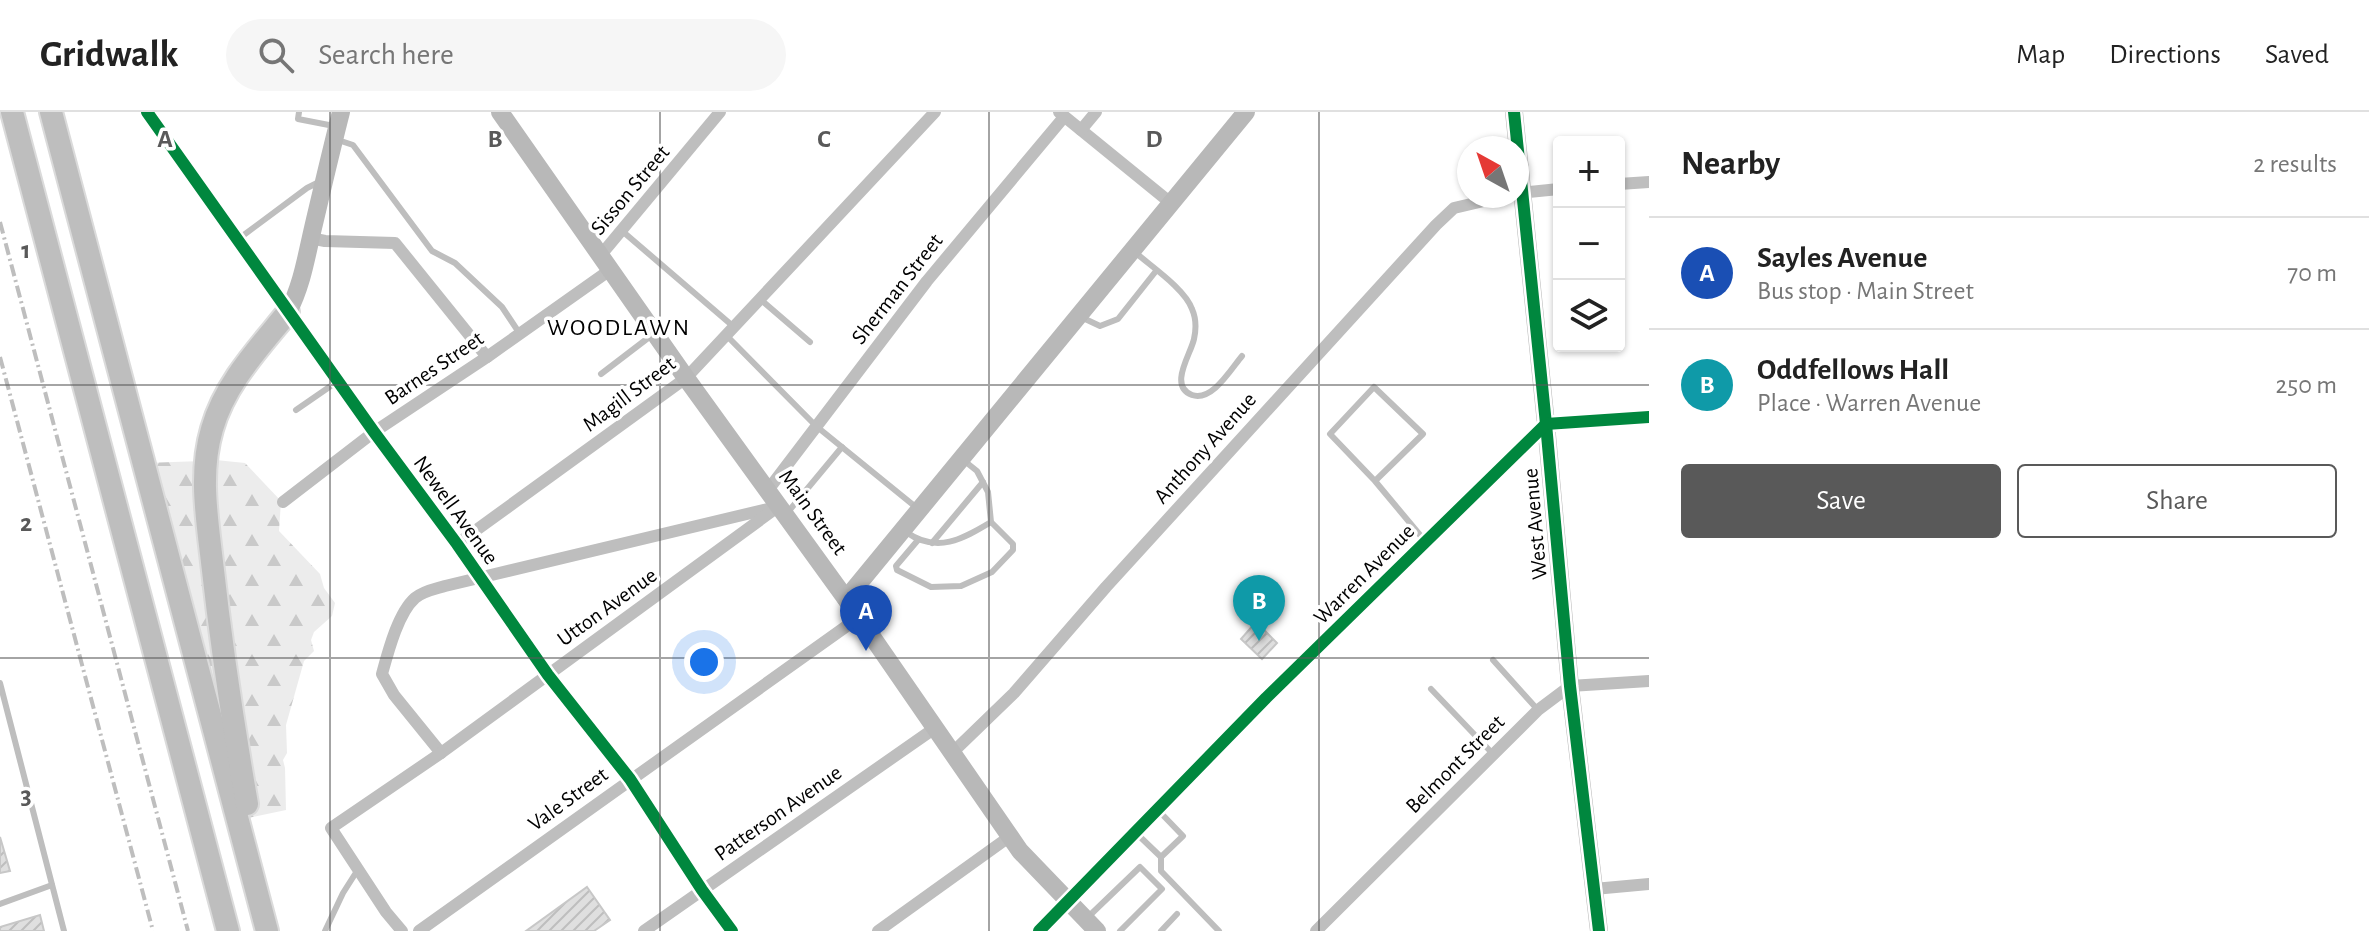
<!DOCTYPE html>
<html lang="en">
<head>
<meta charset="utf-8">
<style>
	body { margin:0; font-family:"Alegreya Sans",sans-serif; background:#f6f6f6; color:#222 }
	.controls { position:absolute; right:24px; top:24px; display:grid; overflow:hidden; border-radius:8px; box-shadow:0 2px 6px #0004 }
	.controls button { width:72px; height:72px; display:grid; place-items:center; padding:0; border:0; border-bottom:2px solid #e0e0e0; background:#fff; color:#222; font:40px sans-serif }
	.compass { position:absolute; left:1457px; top:24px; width:72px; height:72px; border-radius:50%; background:#fff; box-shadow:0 2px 6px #0004; rotate:320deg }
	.you { position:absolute; left:704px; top:550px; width:28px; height:28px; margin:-20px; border:6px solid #fff; border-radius:50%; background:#1a73e8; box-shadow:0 0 0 12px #1a73e833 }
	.badge { display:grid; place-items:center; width:52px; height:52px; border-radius:50%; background:#595959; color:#fff; font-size:26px; font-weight:700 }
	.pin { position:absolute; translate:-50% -66px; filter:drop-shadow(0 2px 4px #0008) }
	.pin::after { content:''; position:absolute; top:42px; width:28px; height:24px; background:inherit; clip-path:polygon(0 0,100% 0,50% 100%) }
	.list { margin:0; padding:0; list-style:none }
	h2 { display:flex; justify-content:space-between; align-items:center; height:104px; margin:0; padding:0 32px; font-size:34px }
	h2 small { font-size:26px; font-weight:400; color:#767676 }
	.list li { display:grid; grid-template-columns:52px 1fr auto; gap:24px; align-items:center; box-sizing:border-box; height:112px; padding:0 32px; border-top:2px solid #e0e0e0 }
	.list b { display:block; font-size:30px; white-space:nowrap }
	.list p { margin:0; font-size:26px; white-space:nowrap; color:#767676 }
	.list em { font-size:26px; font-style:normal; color:#767676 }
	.actions { display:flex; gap:16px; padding:24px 32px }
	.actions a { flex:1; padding:18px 0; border:2px solid #595959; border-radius:8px; text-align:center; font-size:28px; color:#595959 }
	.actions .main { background:#595959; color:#fff }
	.icon { flex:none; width:44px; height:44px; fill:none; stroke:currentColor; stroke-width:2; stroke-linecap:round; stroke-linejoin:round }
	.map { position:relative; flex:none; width:1649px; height:819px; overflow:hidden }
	header { display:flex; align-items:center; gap:48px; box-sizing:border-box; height:112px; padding:0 40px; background:#fff; border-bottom:2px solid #e0e0e0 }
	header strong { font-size:38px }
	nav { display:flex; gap:44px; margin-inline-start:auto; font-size:28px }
	.search { width:560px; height:72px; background:#f6f6f6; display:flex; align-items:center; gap:20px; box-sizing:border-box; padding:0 28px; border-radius:44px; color:#767676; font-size:30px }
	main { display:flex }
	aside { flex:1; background:#fff }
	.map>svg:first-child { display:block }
	.forest { fill:url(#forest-firs) }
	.building { fill:url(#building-hatch); stroke:#c7c7c7; stroke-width:2 }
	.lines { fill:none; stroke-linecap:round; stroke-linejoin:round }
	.highway-casing { stroke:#dbdbdb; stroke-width:26 }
	.lane { stroke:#bebebe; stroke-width:6 }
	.street { stroke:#bebebe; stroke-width:12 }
	.secondary { stroke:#b8b8b8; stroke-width:18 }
	.highway { stroke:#bebebe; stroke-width:22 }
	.rail { stroke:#bebebe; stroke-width:4; stroke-dasharray:12 4 2 4; stroke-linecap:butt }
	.cycleway-casing { stroke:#fff; stroke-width:17 }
	.cycleway { stroke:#00873e; stroke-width:12 }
	.grid { fill:none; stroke:#595959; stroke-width:2; stroke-opacity:0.55 }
	.labels { text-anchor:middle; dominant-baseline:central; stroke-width:7; stroke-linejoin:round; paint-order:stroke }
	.street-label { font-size:22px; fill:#000; stroke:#fff }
	.neighbourhood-label { font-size:24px; letter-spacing:2px; fill:#000; stroke:#fff }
	.grid-label { font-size:26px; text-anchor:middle; font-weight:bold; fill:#595959; stroke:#fff; stroke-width:7; stroke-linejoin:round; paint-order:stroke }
</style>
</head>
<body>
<header>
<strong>Gridwalk</strong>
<div class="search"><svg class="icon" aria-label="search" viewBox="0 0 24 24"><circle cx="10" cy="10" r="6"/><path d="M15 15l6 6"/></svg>Search here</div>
<nav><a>Map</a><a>Directions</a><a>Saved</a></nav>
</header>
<main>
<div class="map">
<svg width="1649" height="819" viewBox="0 0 1649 819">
	<defs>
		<pattern id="forest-firs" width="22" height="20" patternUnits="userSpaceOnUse" patternTransform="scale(2)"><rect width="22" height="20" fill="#ececec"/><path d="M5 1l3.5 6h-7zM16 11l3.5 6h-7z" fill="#c9c9c9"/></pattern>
		<pattern id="building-hatch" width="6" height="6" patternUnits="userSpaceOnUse" patternTransform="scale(2)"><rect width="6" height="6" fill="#dfdfdf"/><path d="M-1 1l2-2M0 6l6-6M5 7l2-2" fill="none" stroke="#bebebe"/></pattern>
	</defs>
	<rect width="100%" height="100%" fill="#fff"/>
	<polygon class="forest" points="206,347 245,351 281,389 279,419 320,462 324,476 335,491 332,504 314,520 311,528 314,539 304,549 286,613 287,641 283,648 285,656 286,698 248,706 145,351 202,349"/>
	<g class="building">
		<polygon points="1256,510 1277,531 1262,547 1241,527"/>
		<polygon points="0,725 10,759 0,761"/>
		<polygon points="587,775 610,808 594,819 526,819"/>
		<polygon points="40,803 44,819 0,819 0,815"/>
	</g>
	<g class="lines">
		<defs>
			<g id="highway">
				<polyline points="12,0 228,819"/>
				<polyline points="51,0 267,819"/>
				<path d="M247,692c-14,-80 -26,-161 -35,-242 -5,-44 -13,-89 0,-133 13,-46 47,-81 76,-117"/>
			</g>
		</defs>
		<use href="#highway" class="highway-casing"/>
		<g class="lane">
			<polyline points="299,0 298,7 334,14"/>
			<polyline points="338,28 353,33 432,139 455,151 502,195 520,222"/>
			<polyline points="621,118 734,215"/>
			<polyline points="237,128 307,76 319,70"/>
			<path d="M1136,141c16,14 49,36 56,56 4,9 4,21 2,30 -3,15 -26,47 -2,56 20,7 39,-26 50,-39"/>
			<polyline points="760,187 810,230"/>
			<polyline points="1083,206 1100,214 1118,207 1156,159"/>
			<polyline points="727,224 816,314 917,396"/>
			<polyline points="601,262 652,223"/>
			<polyline points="296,298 338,269"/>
			<polyline points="1375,369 1330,322 1374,275 1423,322 1375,369 1425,429"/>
			<polyline points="788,400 842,335"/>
			<path d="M906,420c31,22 57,7 85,-10"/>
			<polyline points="918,428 896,454 897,458 931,475 961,474 992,460 1013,438 1013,432 991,410 988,380 977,359 962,347"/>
			<polyline points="932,431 983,370"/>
			<polyline points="1493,548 1538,598"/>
			<polyline points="0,571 64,819"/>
			<polyline points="1431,577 1493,642"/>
			<polyline points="1157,697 1183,724 1161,745 1161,759 1219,819"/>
			<polyline points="1135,720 1161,745"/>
			<polyline points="0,792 52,773"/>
			<polyline points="1087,806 1140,755 1162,777 1120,819"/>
			<polyline points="325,819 343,781 357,759"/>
			<polyline points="1161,819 1177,802"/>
		</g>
		<g class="street">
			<polyline points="147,0 374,320 457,432 548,563 630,667 702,778 732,819"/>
			<polyline points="1059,0 1172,92"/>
			<polyline points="1081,18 1096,0"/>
			<polyline points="1619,72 1649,70"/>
			<polyline points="1518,81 1559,77"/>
			<polyline points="310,126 325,129 395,131 487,245"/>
			<polyline points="600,144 720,0"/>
			<polyline points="768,378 927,169 1064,5"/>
			<polyline points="283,390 374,320 487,245 610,158"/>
			<polyline points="457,432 686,266 935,0"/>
			<path d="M441,641l-47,-58 -12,-21c6,-22 16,-61 33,-76 8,-7 20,-9 30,-12l327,-78"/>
			<polyline points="952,641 1014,581 1106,475 1436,113 1454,96 1505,84"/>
			<polyline points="1594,777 1649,772"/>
			<polyline points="402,819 386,800 331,716 441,641 779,394"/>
			<polyline points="419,819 858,506"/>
			<polyline points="644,819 935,616"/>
			<polyline points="878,819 1009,725"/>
			<polyline points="1039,819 1266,586 1546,312 1649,305"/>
			<polyline points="1316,819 1538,598 1570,574 1649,569"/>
		</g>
		<g class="secondary">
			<polyline points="500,0 686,266 846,487 1020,739 1097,819"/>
			<polyline points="1514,0 1546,312 1570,574 1599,819"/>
			<path d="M288,200c14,-27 18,-54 25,-84 9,-38 18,-77 28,-116"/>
			<polyline points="846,487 1246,0"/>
		</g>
		<use href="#highway" class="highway"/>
		<g class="rail">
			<polyline points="0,110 188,819"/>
			<polyline points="0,245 153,819"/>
		</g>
		<defs>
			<g id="cycleway">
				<polyline points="147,0 374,320 457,432 548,563 630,667 702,778 732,819"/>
				<polyline points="1514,0 1546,312 1570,574 1599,819"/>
				<polyline points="1039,819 1266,586 1546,312 1649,305"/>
			</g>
		</defs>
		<use href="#cycleway" class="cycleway-casing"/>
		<use href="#cycleway" class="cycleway"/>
	</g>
	<path class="grid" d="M330,0v819M660,0v819M989,0v819M1319,0v819M0,273h1649M0,546h1649"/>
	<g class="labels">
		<g class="street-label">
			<text transform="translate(630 78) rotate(-50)">Sisson Street</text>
			<text transform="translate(897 177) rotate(-52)">Sherman Street</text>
			<text transform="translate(434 256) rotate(-34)">Barnes Street</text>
			<text transform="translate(629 282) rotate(-37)">Magill Street</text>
			<text transform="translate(1205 336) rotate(-48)">Anthony Avenue</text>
			<text transform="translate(456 398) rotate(54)">Newell Avenue</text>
			<text transform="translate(813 400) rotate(54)">Main Street</text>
			<text transform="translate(1535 412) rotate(-95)">West Avenue</text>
			<text transform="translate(1364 462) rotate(-45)">Warren Avenue</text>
			<text transform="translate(607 495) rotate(-36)">Utton Avenue</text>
			<text transform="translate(1455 652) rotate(-45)">Belmont Street</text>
			<text transform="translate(568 687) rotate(-36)">Vale Street</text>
			<text transform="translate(778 701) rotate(-35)">Patterson Avenue</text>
		</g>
		<g class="neighbourhood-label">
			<text x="619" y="216">WOODLAWN</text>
		</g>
	</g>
	<g class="grid-label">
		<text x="165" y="35">A</text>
		<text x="495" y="35">B</text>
		<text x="824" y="35">C</text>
		<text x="1154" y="35">D</text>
		<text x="26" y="146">1</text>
		<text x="26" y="419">2</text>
		<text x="26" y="692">3</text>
	</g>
</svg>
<div class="controls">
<button>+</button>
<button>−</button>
<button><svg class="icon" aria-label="layers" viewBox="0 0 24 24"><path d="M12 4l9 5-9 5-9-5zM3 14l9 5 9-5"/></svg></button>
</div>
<svg class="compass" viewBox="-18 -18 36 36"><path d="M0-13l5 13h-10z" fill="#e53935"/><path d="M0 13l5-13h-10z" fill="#767676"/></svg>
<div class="you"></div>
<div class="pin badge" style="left:866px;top:539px;background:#1a4fb4">A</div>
<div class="pin badge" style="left:1259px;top:529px;background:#0f9aa8">B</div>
</div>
<aside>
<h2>Nearby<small>2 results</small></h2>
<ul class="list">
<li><span class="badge" style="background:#1a4fb4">A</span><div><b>Sayles Avenue</b><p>Bus stop · Main Street</p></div><em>70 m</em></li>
<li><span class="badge" style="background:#0f9aa8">B</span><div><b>Oddfellows Hall</b><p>Place · Warren Avenue</p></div><em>250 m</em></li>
</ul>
<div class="actions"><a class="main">Save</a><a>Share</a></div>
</aside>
</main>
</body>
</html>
